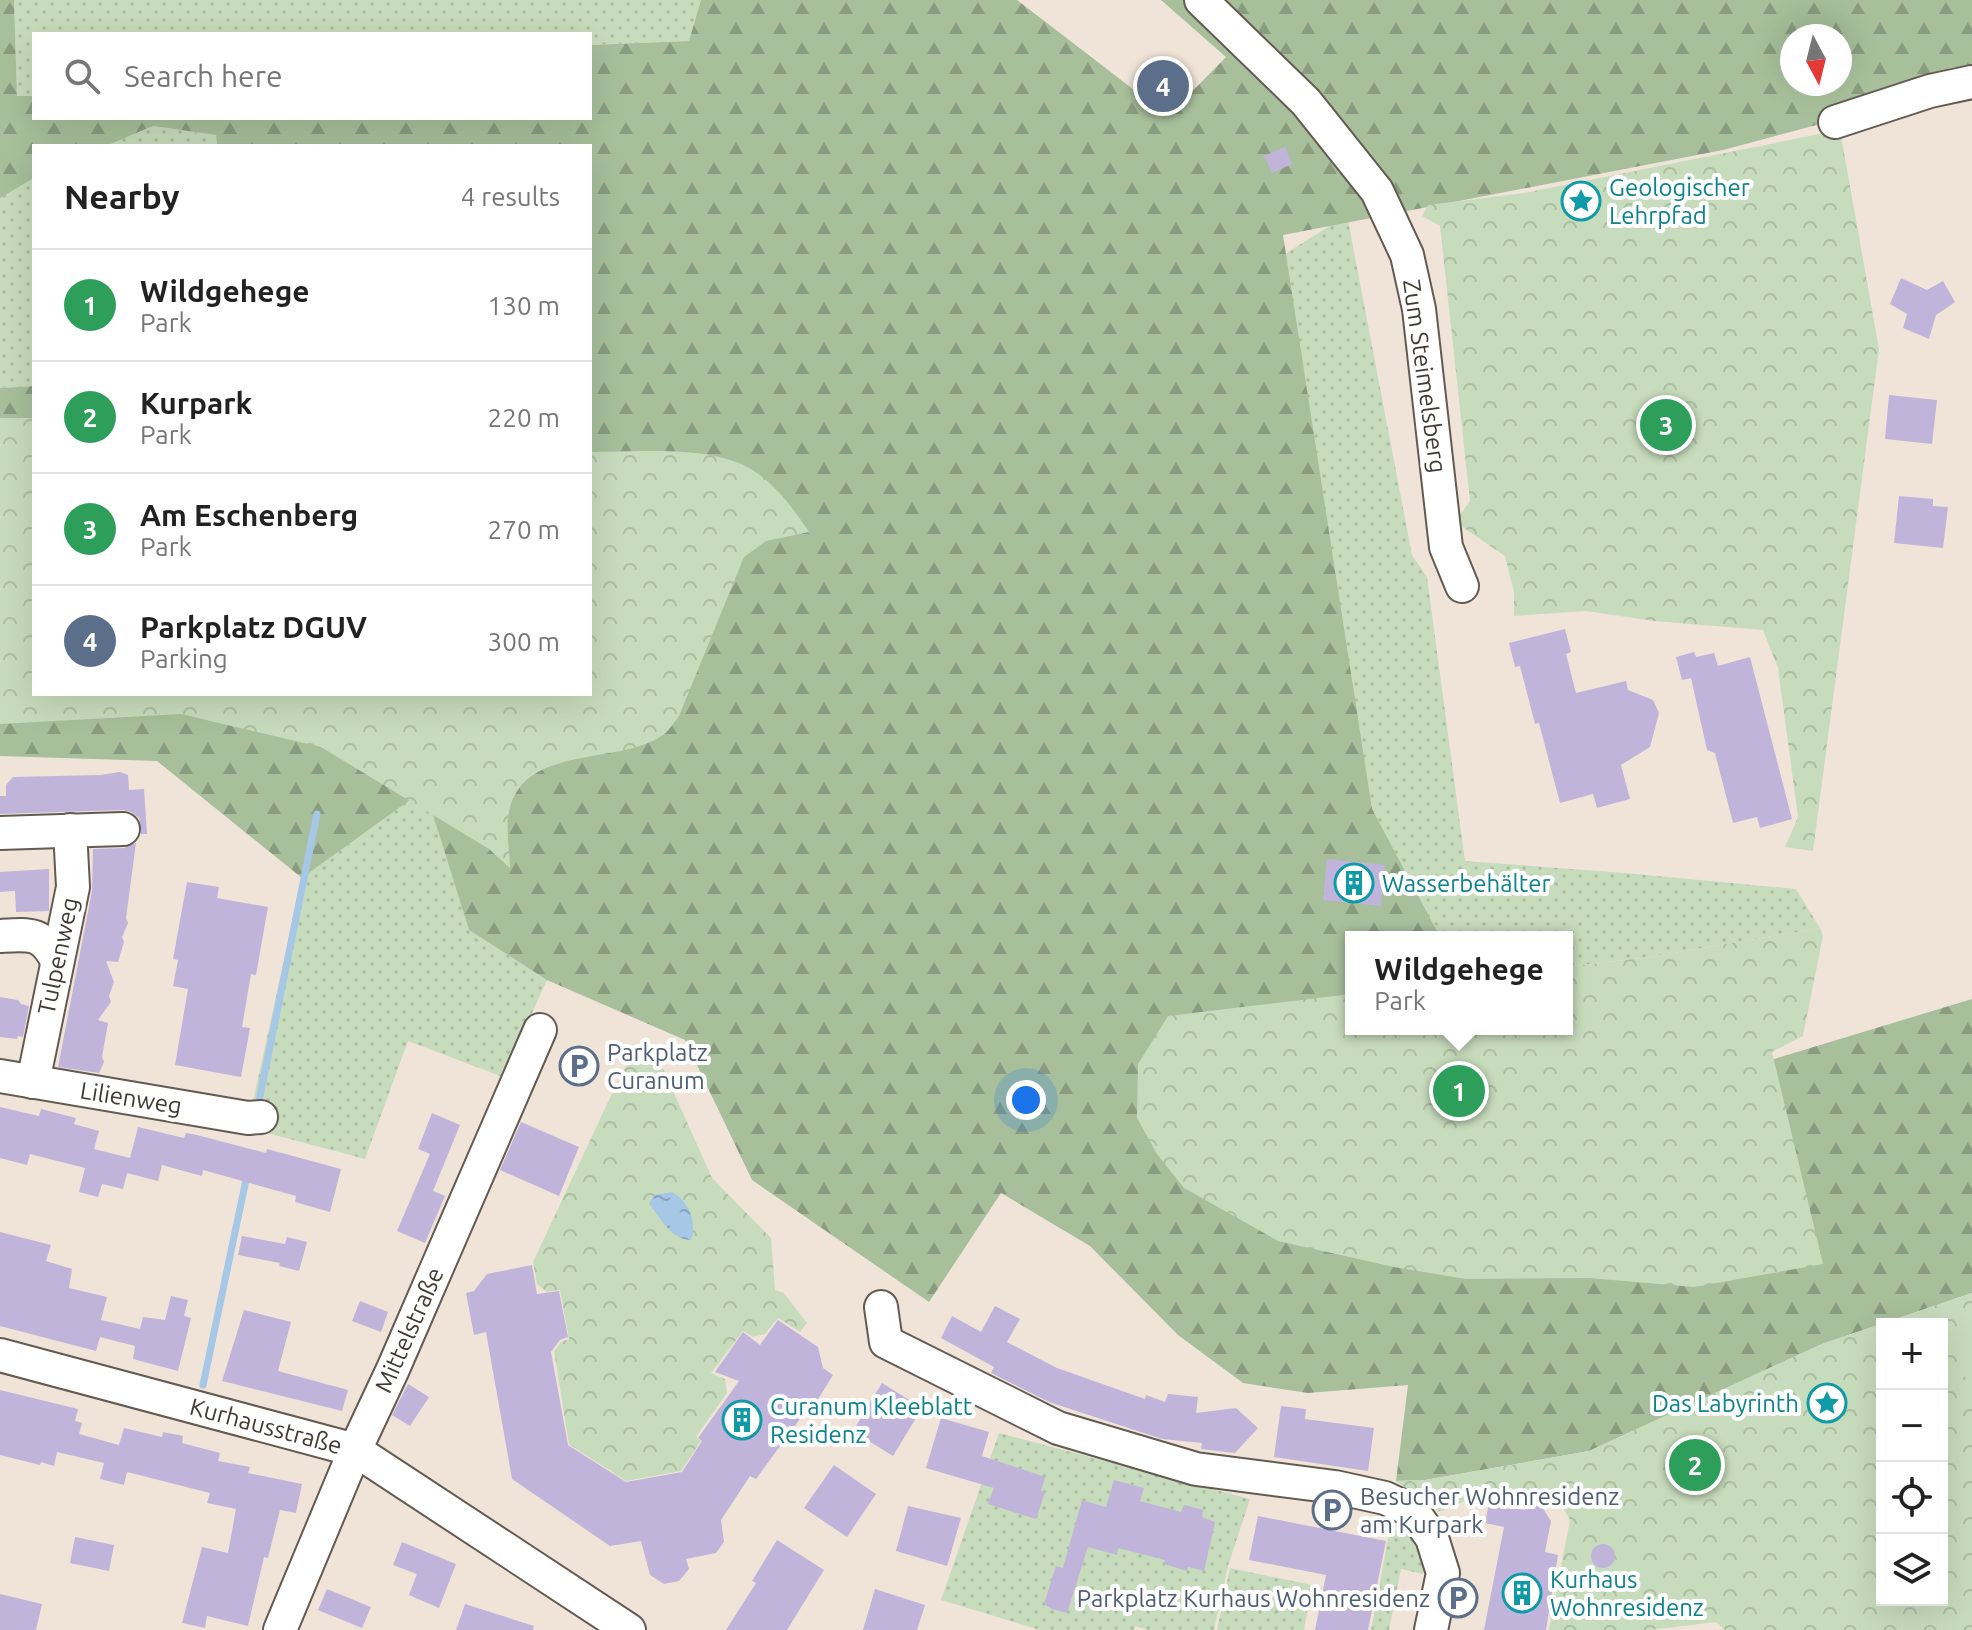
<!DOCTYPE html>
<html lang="en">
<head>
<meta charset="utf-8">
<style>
	body { margin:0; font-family:Ubuntu,sans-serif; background:#f6f6f6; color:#222 }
	.controls { position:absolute; right:24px; bottom:24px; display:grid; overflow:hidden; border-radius:0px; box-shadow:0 8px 32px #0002 }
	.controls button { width:72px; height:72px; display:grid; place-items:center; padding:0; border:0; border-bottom:2px solid #e0e0e0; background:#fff; color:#222; font:40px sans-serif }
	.compass { position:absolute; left:1780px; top:24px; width:72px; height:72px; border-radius:50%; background:#fff; box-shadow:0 8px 32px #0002; rotate:173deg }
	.you { position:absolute; left:1026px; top:1100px; width:28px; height:28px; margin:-20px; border:6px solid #fff; border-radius:50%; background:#1a73e8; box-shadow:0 0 0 12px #1a73e833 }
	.badge { display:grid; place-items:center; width:52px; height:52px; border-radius:50%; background:#ba2d1a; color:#fff; font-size:26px; font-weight:700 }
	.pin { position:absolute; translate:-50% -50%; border:4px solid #fff; box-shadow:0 2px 8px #0006 }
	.popup { position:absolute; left:1345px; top:931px; width:228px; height:104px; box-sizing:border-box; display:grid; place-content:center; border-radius:0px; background:#fff; filter:drop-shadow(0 2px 6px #0005); font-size:26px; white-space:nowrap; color:#767676 }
	.popup b { font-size:30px; color:#222 }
	.popup::after { content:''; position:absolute; left:50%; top:100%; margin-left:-16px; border:16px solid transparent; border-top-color:#fff }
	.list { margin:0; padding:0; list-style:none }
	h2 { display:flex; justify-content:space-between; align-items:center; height:104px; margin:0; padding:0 32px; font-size:34px }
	h2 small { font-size:26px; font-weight:400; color:#767676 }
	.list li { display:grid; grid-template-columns:52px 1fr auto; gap:24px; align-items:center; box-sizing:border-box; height:112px; padding:0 32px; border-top:2px solid #e0e0e0 }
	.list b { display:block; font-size:30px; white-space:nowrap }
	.list p { margin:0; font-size:26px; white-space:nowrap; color:#767676 }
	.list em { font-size:26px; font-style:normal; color:#767676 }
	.icon { flex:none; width:44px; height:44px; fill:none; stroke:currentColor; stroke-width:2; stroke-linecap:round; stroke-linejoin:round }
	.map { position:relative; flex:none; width:1972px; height:1630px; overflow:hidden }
	.search { position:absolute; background:#fff; box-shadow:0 8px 32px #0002; left:32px; top:32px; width:560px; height:88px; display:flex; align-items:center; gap:20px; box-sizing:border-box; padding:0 28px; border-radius:0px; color:#767676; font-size:30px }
	.panel { position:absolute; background:#fff; box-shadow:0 8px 32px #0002; left:32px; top:144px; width:560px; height:552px; border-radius:0px }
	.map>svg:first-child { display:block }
	.grass { fill:url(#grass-dots) }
	.forest { fill:url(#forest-firs); fill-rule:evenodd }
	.park { fill:url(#park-crowns); fill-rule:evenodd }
	.pitch { fill:#c7dcbc }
	.water { fill:url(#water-ripples) }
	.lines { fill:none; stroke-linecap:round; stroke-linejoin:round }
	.stream { stroke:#a7c7e6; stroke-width:7 }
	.building { fill:#c1b4da }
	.minor-casing { stroke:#645a51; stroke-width:36 }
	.minor { stroke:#fff; stroke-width:32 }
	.labels { text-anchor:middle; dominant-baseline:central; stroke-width:8; stroke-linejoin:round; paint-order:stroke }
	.culture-label { font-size:24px; fill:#0d838f; stroke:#fff; text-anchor:start }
	.street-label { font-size:24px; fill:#3e3a35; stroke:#fff }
	.service-label { font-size:24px; fill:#4e5e75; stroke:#fff; text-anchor:start }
</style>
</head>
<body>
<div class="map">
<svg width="1972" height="1630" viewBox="0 0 1972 1630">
	<defs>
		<pattern id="grass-dots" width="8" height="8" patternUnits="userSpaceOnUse" patternTransform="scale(2)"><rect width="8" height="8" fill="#c7dcbc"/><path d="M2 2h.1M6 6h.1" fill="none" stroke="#acbea2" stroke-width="1.8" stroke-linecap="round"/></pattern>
		<pattern id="forest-firs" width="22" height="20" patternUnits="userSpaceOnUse" patternTransform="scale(2)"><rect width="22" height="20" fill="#a7bf9b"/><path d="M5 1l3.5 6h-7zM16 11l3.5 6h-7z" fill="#899c7f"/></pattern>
		<pattern id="park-crowns" width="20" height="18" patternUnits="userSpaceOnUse" patternTransform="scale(2)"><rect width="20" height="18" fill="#c7dcbc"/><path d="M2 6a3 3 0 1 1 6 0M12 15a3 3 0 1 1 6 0" fill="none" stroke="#acbea2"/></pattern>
		<pattern id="water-ripples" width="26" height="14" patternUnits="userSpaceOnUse" patternTransform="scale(2)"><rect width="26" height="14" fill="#a7c7e6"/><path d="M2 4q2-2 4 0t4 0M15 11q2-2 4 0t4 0" fill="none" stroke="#89a3bb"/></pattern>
	</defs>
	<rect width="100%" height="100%" fill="#f0e4d9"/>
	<g class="grass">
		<polygon points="14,0 701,0 689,41 590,45 590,34 34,34 34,96 17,97"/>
		<polygon points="153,126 216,135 217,146 106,146"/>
		<polygon points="34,178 34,386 0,388 0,198"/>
		<polygon points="1347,215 1412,555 1427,577 1465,861 1625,873 1796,889 1820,928 1650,957 1567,967 1567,937 1351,937 1277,259"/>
		<polygon points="425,788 469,930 547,980 503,1077 408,1041 365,1159 267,1133 251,1110 302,878"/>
		<polygon points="999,1433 1250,1499 1228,1566 1214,1630 1148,1630 1135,1626 1134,1630 1040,1630 941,1600"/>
		<polygon points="1405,1524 1425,1557 1423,1574 1401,1569 1389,1630 1371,1630 1390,1529 1403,1531"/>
		<polygon points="1230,1568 1312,1585 1304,1630 1217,1630"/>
	</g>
	<path class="forest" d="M0,0h14l3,96h17v22h556v-73l99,-4 12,-41h316l151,116 58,-59 -65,-57h811v66l-22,2 -111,51 -116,31 -440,85 89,574 68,128h-89v92l192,100 429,-130v294l-150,51 -233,107 -164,29 -29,1 12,-96 -100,8 -65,-10 -65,-48 -88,-89 -89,-53 -72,109 -177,-122 -67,-140 -138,-60 -78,-50 -44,-141 -123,89 -145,-117 -157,-5v-368l34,-2v308h556v-548h-373l-1,-11 -63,-9 -47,20h-72v32l-34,20zM1792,36h48v48h-48z"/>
	<g class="park">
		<polygon points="1840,130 1879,349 1813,851 1785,847 1798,817 1778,668 1763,630 1654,621 1586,611 1514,616 1514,592 1505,556 1461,526 1460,515 1470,501 1440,226 1422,216 1428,205 1524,193"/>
		<path d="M0,418h34v276h556v-242c44,0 108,-6 149,11 31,13 52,42 70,69l-43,9 -22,16 -65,159c-5,6 -10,15 -16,19 -45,32 -146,7 -155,83 -2,15 2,34 2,50l-21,-19 -168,-102 -140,-33 -181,10z"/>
		<polygon points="1820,928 1823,936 1803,1036 1772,1052 1823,1264 1694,1287 1589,1278 1466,1279 1394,1267 1278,1241 1184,1188 1157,1154 1137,1118 1138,1064 1168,1016 1351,994 1351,1029 1567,1029 1567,967 1650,957"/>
		<polygon points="637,1056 661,1064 712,1178 771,1238 775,1290 784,1293 807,1323 800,1332 778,1318 765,1334 753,1337 743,1331 711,1373 725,1379 727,1393 696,1437 701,1441 681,1471 626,1481 569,1444 554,1351 561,1342 569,1339 560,1290 547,1292 537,1284 533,1262 623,1070"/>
		<path d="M1972,1293v337h-247l-9,-8 -66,8h-101l21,-110 -7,-12 -77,-16 -47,20 -43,-31 29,-1 164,-29 233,-107zM1882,1324h60v276h-60z"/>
	</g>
	<path class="pitch" d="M1972,1329v50l-5,1c-13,-18 -11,-26 -4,-47z"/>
	<path class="water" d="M672,1192c16,8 26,31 19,48 -20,0 -30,-22 -42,-36l5,-9z"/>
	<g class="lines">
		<g class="stream">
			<polyline points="259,1101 317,814"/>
			<polyline points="203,1385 247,1175"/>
		</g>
	</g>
	<g class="building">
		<polygon points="1285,147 1292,164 1272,173 1264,156"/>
		<polygon points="1901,278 1927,290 1943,281 1955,302 1936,315 1929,339 1903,328 1907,314 1890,304"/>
		<polygon points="1889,395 1937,400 1932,444 1885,439"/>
		<polygon points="1899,496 1933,499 1933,506 1948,507 1943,548 1894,543"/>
		<polygon points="1565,629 1571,652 1566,654 1576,693 1626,681 1628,690 1653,700 1659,713 1650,747 1621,765 1630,799 1597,808 1593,794 1560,803 1539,723 1535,724 1520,666 1515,667 1509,643"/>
		<polygon points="1694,652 1696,657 1714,653 1718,666 1750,657 1792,819 1760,828 1757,817 1733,823 1715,753 1707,750 1691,678 1682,680 1676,657"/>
		<polygon points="120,772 128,775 129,790 144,789 147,834 141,834 139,818 131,812 123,810 0,814 0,796 6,796 6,785 13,777 100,775"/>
		<polygon points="136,843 126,918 128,923 122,937 124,942 118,962 106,961 114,982 109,996 111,1002 98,1020 108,1023 102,1057 104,1062 99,1073 58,1067 92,891 93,849 124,848"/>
		<polygon points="1327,859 1385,865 1381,906 1323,900"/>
		<polygon points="49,869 49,911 16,912 15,891 0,892 0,872"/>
		<polygon points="187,882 219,887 217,898 268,907 256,975 251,974 242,1027 250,1028 241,1077 175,1065 188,989 173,986 178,960 173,959"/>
		<polygon points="0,997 18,1000 21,1004 29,1006 23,1037 18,1036 17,1039 0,1037"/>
		<polygon points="0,1107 39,1116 41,1109 76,1118 74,1124 99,1131 94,1149 130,1158 138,1127 184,1138 186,1133 197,1135 266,1153 267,1149 341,1169 330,1212 295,1202 296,1196 203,1170 202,1176 162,1165 158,1181 127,1173 130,1162 123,1189 102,1184 98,1197 79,1192 85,1168 30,1154 27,1165 0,1158"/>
		<polygon points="432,1113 460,1125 433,1191 445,1196 425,1243 397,1231 430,1154 418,1149"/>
		<polygon points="521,1122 579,1147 559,1196 500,1170"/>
		<polygon points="0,1232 51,1245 46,1261 72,1269 69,1288 107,1297 101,1320 140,1329 143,1317 165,1320 171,1296 188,1300 184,1316 191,1318 178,1371 133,1359 135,1346 100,1337 96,1351 0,1326"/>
		<polygon points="242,1236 285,1244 287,1237 307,1242 299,1271 279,1266 280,1263 238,1255"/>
		<polygon points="532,1265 537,1294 559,1291 568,1337 560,1340 551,1352 568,1445 626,1482 682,1472 702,1441 698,1438 739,1381 715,1372 743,1332 760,1345 778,1320 818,1347 823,1368 833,1375 809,1414 805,1412 756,1479 750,1476 721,1520 724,1542 716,1553 686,1559 689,1569 679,1581 664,1584 650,1575 641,1541 610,1546 512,1479 486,1332 474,1335 466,1293 474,1291 487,1274"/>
		<polygon points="360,1301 388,1312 381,1332 352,1321"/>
		<polygon points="995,1306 1020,1319 1007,1342 1057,1368 1145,1399 1146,1395 1165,1402 1168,1394 1198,1397 1196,1413 1236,1408 1258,1428 1235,1453 1201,1449 1202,1443 1162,1439 1049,1402 991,1373 994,1367 941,1338 952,1316 981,1332"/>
		<polygon points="244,1310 291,1322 278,1371 348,1390 342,1411 222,1381"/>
		<polygon points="882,1383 922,1408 893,1456 853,1431"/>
		<polygon points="408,1384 429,1397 410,1426 392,1415"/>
		<polygon points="0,1390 78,1409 75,1421 82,1423 79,1434 119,1445 124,1428 162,1437 163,1432 183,1436 182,1443 220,1453 218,1461 250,1467 248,1473 302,1484 296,1513 280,1510 268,1558 264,1557 248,1626 207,1616 205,1628 182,1623 202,1547 228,1553 236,1509 207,1503 210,1493 127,1472 124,1485 100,1479 104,1463 57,1452 54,1466 41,1462 40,1465 0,1455"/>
		<polygon points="1281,1406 1306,1409 1305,1419 1374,1428 1368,1471 1274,1457"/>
		<polygon points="941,1418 989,1432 982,1456 1045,1477 1041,1491 1045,1492 1036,1519 988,1504 994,1488 926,1468"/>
		<polygon points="834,1465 876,1494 847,1537 804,1508"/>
		<polygon points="1114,1480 1144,1488 1140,1501 1181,1512 1184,1505 1203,1510 1202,1517 1215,1522 1204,1571 1188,1567 1187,1571 1164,1564 1165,1560 1118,1548 1117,1555 1088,1547 1067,1613 1052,1609 1044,1604 1056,1566 1063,1568 1082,1500 1106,1507"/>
		<polygon points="1489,1503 1524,1510 1532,1505 1542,1507 1551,1521 1545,1552 1558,1555 1546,1630 1484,1630 1504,1527 1485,1523"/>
		<polygon points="908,1506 961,1518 947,1566 896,1551"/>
		<polygon points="1258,1516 1386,1541 1368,1630 1315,1630 1326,1575 1249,1560"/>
		<polygon points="75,1537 114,1545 109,1571 70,1563"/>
		<polygon points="777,1540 824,1570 787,1630 726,1630 756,1583 752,1581"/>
		<polygon points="402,1542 456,1564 439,1608 409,1595 417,1574 393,1565"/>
		<circle cx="1603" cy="1556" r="12"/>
		<polygon points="327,1589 371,1607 362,1628 318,1610"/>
		<polygon points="875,1589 925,1605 917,1630 863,1630"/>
		<polygon points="0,1594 42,1604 36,1630 0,1630"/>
		<polygon points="465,1604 534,1626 533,1630 456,1630"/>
	</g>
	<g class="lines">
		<defs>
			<g id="minor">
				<polyline points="1201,0 1306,102 1377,191 1407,255 1419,309 1446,547 1462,586"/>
				<polyline points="1835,122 1930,91 1972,82"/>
				<polyline points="0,833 123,829"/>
				<path d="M0,936c30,-2 43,-4 57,25"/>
				<polyline points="0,1076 248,1118 261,1117"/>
				<polyline points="33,1082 73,887 70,830"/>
				<polyline points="881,1307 886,1342 1058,1428 1196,1469 1335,1487 1385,1498 1413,1511 1432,1538 1443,1573 1431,1630"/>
				<polyline points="0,1355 355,1450 629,1630"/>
				<polyline points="280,1630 355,1450 393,1369 540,1030"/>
			</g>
		</defs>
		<use href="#minor" class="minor-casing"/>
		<use href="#minor" class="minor"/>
	</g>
	<defs>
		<symbol id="sight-ring" viewBox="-11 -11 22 22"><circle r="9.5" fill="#fff" stroke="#0f9aa8" stroke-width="1.5"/><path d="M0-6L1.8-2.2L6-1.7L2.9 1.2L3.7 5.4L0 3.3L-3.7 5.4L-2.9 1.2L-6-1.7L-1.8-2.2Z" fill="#0f9aa8"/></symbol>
		<symbol id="building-ring" viewBox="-11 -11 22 22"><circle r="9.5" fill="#fff" stroke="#0f9aa8" stroke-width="1.5"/><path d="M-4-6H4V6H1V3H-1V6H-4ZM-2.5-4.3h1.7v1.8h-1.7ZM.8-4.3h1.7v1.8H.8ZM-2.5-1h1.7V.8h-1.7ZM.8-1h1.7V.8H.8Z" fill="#0f9aa8"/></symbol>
		<symbol id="parking-ring" viewBox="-11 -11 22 22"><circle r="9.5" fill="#fff" stroke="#5c6f8a" stroke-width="1.5"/><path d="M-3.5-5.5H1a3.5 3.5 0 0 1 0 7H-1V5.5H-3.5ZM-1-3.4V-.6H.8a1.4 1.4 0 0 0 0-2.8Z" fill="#5c6f8a"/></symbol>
	</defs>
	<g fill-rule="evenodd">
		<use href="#sight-ring" x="1559" y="179" width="44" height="44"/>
		<use href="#building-ring" x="1332" y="861" width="44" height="44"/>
		<use href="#parking-ring" x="557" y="1044" width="44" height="44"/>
		<use href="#sight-ring" x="1805" y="1381" width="44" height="44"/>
		<use href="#building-ring" x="720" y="1398" width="44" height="44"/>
		<use href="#parking-ring" x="1310" y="1488" width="44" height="44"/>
		<use href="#building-ring" x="1500" y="1571" width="44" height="44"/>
		<use href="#parking-ring" x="1436" y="1576" width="44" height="44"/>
	</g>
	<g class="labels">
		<g class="culture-label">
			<text x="1609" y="187">Geologischer<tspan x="1609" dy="28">Lehrpfad</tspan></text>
			<text x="1382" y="883">Wasserbehälter</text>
			<text x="1799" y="1403" text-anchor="end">Das Labyrinth</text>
			<text x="770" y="1406">Curanum Kleeblatt<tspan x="770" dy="28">Residenz</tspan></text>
			<text x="1550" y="1579">Kurhaus<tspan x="1550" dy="28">Wohnresidenz</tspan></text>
		</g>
		<g class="street-label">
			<text transform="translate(1425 376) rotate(82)">Zum Steimelsberg</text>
			<text transform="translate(58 956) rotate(-78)">Tulpenweg</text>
			<text transform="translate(131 1098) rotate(9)">Lilienweg</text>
			<text transform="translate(409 1330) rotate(-66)">Mittelstraße</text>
			<text transform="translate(266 1426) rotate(15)">Kurhausstraße</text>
		</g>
		<g class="service-label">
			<text x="607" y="1052">Parkplatz<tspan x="607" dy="28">Curanum</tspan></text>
			<text x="1360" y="1496">Besucher Wohnresidenz<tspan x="1360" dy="28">am Kurpark</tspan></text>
			<text x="1430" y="1598" text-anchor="end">Parkplatz Kurhaus Wohnresidenz</text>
		</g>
	</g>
</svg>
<div class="controls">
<button>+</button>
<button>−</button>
<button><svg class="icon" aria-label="locate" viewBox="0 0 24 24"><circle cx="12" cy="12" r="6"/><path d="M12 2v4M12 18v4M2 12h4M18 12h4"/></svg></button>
<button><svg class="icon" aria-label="layers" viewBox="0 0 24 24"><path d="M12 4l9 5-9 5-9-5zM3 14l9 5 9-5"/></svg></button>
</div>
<svg class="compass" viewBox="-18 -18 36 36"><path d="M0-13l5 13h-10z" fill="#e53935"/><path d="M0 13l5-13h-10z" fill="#767676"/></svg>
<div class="you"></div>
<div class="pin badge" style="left:1459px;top:1091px;background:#2e9e5b">1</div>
<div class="popup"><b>Wildgehege</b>Park</div>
<div class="pin badge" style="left:1695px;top:1465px;background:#2e9e5b">2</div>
<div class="pin badge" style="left:1666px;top:425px;background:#2e9e5b">3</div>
<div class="pin badge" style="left:1163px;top:86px;background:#5c6f8a">4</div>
<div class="search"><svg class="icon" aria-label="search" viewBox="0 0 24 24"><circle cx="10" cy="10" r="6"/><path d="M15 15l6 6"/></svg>Search here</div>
<section class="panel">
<h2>Nearby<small>4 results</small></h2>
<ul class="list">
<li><span class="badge" style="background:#2e9e5b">1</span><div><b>Wildgehege</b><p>Park</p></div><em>130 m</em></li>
<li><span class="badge" style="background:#2e9e5b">2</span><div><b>Kurpark</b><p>Park</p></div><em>220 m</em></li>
<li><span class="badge" style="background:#2e9e5b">3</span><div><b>Am Eschenberg</b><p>Park</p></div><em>270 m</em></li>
<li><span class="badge" style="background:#5c6f8a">4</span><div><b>Parkplatz DGUV</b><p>Parking</p></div><em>300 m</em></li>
</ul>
</section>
</div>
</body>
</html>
